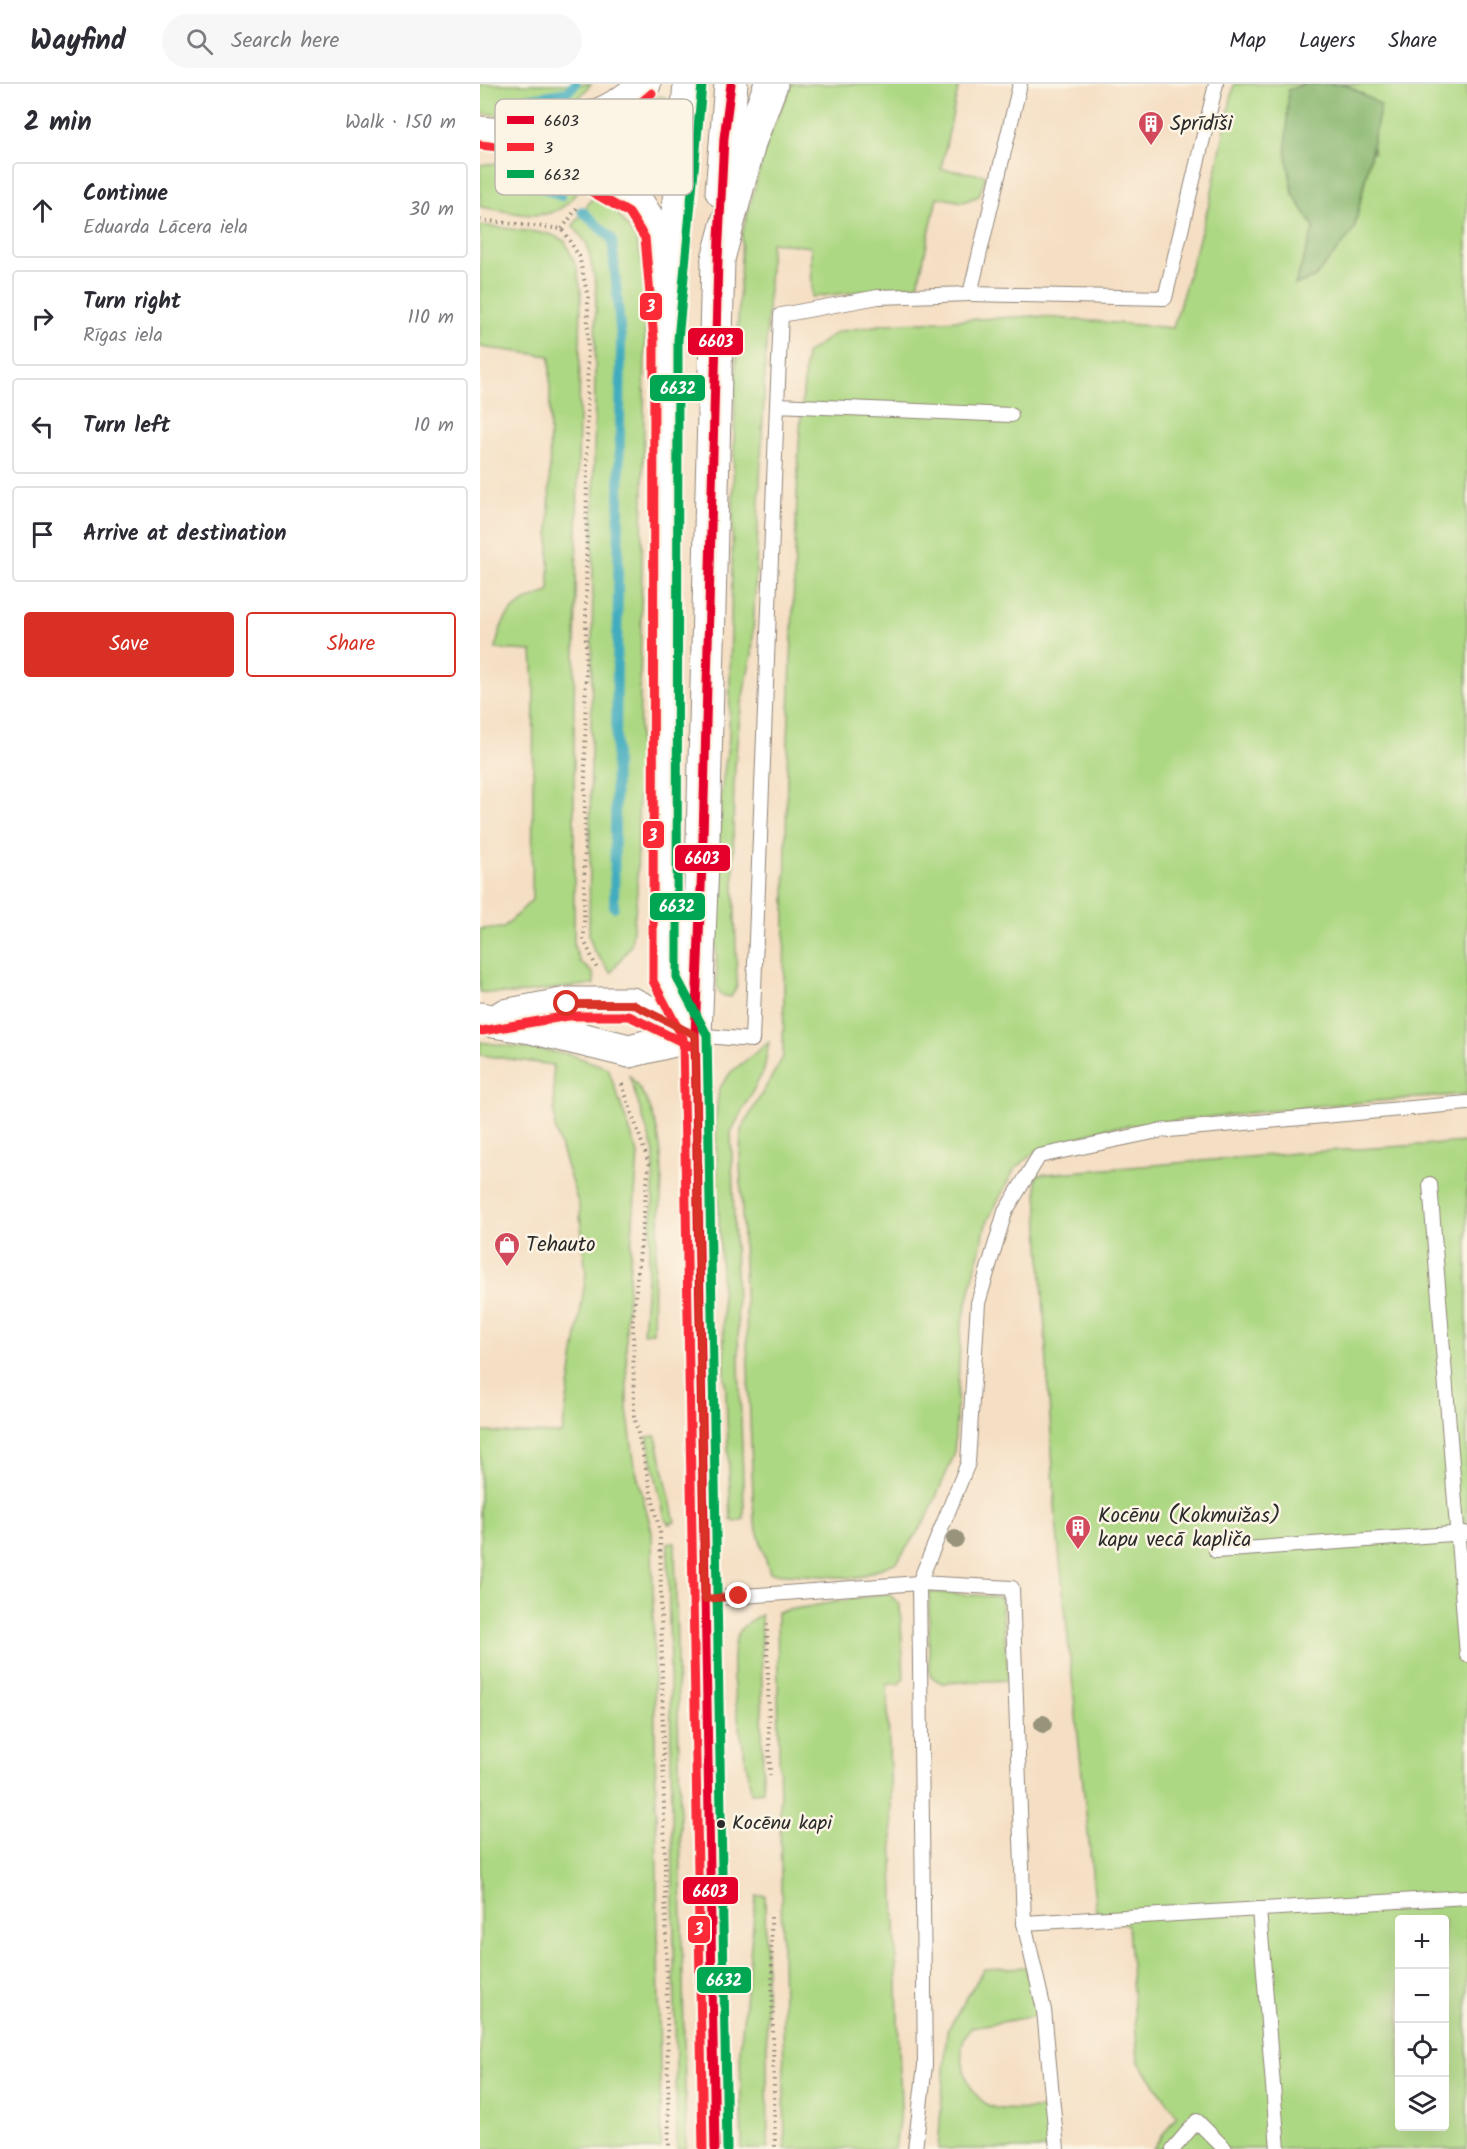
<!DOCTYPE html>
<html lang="en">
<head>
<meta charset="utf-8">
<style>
	body { margin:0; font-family:Kalam,sans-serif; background:#f7f7f7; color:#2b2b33 }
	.controls { position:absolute; right:18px; bottom:18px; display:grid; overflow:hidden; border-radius:6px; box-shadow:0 6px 24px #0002 }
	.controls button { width:54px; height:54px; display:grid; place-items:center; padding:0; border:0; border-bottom:2px solid #e1e1e2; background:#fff; color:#2b2b33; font:30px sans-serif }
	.stop { position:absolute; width:18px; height:18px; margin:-14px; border:4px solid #d93025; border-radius:50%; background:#fff }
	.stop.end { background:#d93025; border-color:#fff; box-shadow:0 2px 6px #0008 }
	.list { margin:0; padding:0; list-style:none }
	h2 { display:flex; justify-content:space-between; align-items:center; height:78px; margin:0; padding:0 24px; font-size:26px }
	h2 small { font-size:20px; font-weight:400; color:#7c7c81 }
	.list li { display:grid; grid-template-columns:39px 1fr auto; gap:18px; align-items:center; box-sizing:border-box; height:96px; margin:0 12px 12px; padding:0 12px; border:2px solid #e1e1e2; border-radius:6px }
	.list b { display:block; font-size:22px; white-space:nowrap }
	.list p { margin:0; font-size:20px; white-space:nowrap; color:#7c7c81 }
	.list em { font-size:20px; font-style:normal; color:#7c7c81 }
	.actions { display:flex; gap:12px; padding:18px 24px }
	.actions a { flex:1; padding:14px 0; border:2px solid #d93025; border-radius:6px; text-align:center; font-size:21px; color:#d93025 }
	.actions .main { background:#d93025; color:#fff }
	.icon { flex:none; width:33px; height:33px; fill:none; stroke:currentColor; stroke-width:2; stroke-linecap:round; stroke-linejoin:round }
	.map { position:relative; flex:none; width:987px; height:2065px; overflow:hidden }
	header { display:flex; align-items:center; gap:36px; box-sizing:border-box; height:84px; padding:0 30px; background:#fff; border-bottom:2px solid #e1e1e2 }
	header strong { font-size:28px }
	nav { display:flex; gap:33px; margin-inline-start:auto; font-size:21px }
	.search { width:420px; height:54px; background:#f7f7f7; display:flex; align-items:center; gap:15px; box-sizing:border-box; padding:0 21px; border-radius:33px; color:#7c7c81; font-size:22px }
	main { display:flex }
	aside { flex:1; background:#fff }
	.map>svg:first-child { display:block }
	.green { fill:#add883; stroke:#6c8257; stroke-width:1.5; fill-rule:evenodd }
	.forest { fill:#8ab871; stroke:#5a724e; stroke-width:1.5 }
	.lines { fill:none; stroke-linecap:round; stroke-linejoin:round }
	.stream { stroke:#3facbe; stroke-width:10 }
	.service-casing { stroke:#908578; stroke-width:16 }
	.tertiary-casing { stroke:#908578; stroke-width:35 }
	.primary-casing { stroke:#908578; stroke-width:35 }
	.trunk-casing { stroke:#908578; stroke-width:35 }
	.path { stroke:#908578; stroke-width:4; stroke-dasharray:1.5 4.5; stroke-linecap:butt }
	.service { stroke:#fff; stroke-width:14 }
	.tertiary { stroke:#fff; stroke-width:33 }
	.primary { stroke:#fff; stroke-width:33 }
	.trunk { stroke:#fff; stroke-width:33 }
	.bus-1-casing { stroke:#fcf5e5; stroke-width:14 }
	.bus-2-casing { stroke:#fcf5e5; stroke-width:14 }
	.bus-3-casing { stroke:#fcf5e5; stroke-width:14 }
	.bus-1 { stroke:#e4002b; stroke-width:9 }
	.bus-2 { stroke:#fa2b37; stroke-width:9 }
	.bus-3 { stroke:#00a651; stroke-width:9 }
	.tree { fill:#98947c }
	.route { stroke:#d93025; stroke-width:8 }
	.bus-dot { fill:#2b2b2b; stroke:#fcf5e5; stroke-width:2 }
	.labels { text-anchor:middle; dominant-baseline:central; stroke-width:5; stroke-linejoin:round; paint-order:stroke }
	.bus-label { font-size:20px; fill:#2b2b2b; stroke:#fcf5e5; text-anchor:start }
	.poi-label { font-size:21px; fill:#2b2b2b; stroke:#fcf5e5; text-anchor:start }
	.key { fill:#fcf5e5; stroke:#bdb8ad; stroke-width:1.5 }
	.key-label { font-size:16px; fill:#2b2b2b }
	.line-badge { stroke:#fcf5e5; stroke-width:2 }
	.badge-label { font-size:16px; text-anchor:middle; font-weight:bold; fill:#fff }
</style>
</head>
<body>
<header>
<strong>Wayfind</strong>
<div class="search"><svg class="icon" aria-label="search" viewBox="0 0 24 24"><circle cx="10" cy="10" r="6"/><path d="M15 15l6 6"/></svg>Search here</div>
<nav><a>Map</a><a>Layers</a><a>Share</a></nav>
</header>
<main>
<aside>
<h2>2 min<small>Walk · 150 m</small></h2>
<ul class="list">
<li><svg class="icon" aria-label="ahead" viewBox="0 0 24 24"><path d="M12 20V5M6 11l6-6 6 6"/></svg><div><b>Continue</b><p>Eduarda Lācera iela</p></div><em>30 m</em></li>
<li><svg class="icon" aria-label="right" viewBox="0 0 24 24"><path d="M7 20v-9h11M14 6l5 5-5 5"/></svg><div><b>Turn right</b><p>Rīgas iela</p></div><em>110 m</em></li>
<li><svg class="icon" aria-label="left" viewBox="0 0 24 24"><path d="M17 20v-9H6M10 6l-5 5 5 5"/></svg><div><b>Turn left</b></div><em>10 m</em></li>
<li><svg class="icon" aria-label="arrive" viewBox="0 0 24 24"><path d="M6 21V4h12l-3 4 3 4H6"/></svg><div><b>Arrive at destination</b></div></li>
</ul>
<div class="actions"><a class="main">Save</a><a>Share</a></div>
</aside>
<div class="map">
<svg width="987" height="2065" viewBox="0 0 987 2065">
	<rect width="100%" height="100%" fill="#fcf5e5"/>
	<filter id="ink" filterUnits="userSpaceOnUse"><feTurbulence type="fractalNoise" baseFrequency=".0167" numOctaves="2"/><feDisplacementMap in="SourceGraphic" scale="12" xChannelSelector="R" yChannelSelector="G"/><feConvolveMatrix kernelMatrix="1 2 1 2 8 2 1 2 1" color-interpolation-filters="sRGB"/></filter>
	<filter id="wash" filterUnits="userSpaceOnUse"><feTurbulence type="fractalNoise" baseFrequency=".008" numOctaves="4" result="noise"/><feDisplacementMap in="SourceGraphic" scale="24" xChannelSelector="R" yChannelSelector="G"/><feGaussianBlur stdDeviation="1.35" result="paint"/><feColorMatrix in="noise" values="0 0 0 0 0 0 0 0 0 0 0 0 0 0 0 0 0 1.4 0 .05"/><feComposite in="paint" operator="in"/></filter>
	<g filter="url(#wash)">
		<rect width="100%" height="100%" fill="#f5dfc4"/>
		<g class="green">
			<polygon points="0,0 111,0 91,23 29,32 0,29"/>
			<path d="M312,0h167l-18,85 45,6 -7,21 -16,6 -26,-5 -19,88 -106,12 -1,-50 -40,-5 -19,413c-28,107 -17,222 -15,331l-6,11 -10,-2 -4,-7 -1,-60 5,-135 8,-55 6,-348 7,-156 26,-96z"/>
			<polygon points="754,0 825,0 808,6 813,110 834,143 815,201 835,193 874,146 892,66 894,70 883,10 865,0 987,0 987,1010 836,1022 627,1044 556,1067 534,1086 506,1140 481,1244 474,1371 447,1434 417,1478 377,1494 290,1489 274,1436 260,1077 261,1046 303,973 307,685 319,360 326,270 357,248 406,240 553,232 693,244 730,117"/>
			<polygon points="175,12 185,13 188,25 183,94 180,105 172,107 136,81 140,39 160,27"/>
			<path d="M27,78l53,10 22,9c-20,49 -60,32 -102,26v-42z"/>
			<polygon points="117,107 136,127 156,155 166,192 157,813 151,861 131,889 114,867 109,852 116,201 107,160 93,142"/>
			<path d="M0,141l70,9 15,7 12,28 4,22 -7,419v236l6,16 13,11 1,11 -82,10 -32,-2v-63l23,-1 29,-28 2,-216 -2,-33 -36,-2c4,-35 20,-47 53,-57l1,-236 -70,-9z"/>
			<polygon points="0,958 89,970 128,984 158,1070 146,1234 147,1325 155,1383 172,1448 181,2065 0,2065 0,1348 82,1350 106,1190 99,1122 75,1045 73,981 0,971"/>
			<polygon points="289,958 284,986 251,1048 264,1424 264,1435 256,1438 251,1436 235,1036 239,1005 251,988"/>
			<path d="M149,991c49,55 30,132 25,198 -1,19 0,39 -1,59l-10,1 10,-130 1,-51z"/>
			<path d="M987,1058v1007h-314l24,-34 -39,-54 -10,-135 -32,-15 -40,-390 -20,-346 260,-22zM920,1836h44v206h-44z"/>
			<polygon points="176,1352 195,1438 189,1440 185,1435 167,1353"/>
			<polygon points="188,1459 195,1459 206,2065 197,2065"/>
			<polygon points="449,1508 521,1513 529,1596 462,1599 451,1593 449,1585"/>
			<polygon points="408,1509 420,1521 424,1594 419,1600 407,1600 421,2022 415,2065 305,2065 297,1528"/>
			<path d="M281,1531l2,176 -12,2c-4,-37 -28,-125 -14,-157 5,-11 13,-16 24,-21z"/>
			<polygon points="285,1811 288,2065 262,2065 260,1966 276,1812"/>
			<path d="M546,1883l10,49 -64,11c-3,4 -7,8 -8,12 -8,23 7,64 32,69 16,3 36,1 52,1l3,40h-113l9,-118 37,-62z"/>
		</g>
		<polygon class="forest" points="825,0 865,0 901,21 874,146 835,193 815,201 834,143 813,110 806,69 808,6"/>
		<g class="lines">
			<g class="stream">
				<polyline points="31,18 87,8 95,0"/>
				<polyline points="41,95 81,112"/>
				<polyline points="102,127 132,155 141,255 134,823"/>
			</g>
		</g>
	</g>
	<g filter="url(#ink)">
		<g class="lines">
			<defs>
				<g id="service">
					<polyline points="490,210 685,214 736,0"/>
					<polyline points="297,321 301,231 398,213 490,210 540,0"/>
					<polyline points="215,951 272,956 297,321 531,331"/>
					<polyline points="950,1100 987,1571"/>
					<polyline points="736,1467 985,1449"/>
					<polyline points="225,1515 439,1499 532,1504 544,1839 564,1926 577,2065"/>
					<polyline points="779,1825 798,2065"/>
					<polyline points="544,1839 987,1813"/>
					<polyline points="435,2065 445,1981 439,1499 488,1379 498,1219 525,1128 559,1072 678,1047 987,1019"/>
					<polyline points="693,2065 717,2037 745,2065"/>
				</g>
				<g id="tertiary">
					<polyline points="0,49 41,53 158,120 177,150 182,206"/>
					<path d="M41,53c43,-11 92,-18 123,-53"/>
					<polyline points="24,932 87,920 152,920 215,951"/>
					<polyline points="0,935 51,943 149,967 215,951"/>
				</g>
				<g id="primary">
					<polyline points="210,0 186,255 185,897 215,951"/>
					<polyline points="235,2065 215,951 223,755 238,175"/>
				</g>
				<g id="trunk">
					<polyline points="242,107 251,0"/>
					<polyline points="238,175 270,56 291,0"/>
				</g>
			</defs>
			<use href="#service" class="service-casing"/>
			<use href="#tertiary" class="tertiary-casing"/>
			<use href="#primary" class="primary-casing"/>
			<use href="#trunk" class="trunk-casing"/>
			<g class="path">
				<polyline points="0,136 82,145 99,172 108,213 104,856 118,887"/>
				<polyline points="82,145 97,124"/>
				<polyline points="142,1000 169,1080 153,1235 154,1331 180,1449 189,2065"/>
				<polyline points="287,1540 290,1695"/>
				<polyline points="291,1833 295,2065"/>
			</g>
			<use href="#service" class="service"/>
			<use href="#tertiary" class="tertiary"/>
			<use href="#primary" class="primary"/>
			<use href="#trunk" class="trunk"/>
			<defs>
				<polyline id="bus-1" points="235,2065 215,951 223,755 238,175 244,54 251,0"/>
				<g id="bus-2">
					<polyline points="0,61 37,65 149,129 165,154 174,256 173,897 203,954 223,2065"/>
					<path d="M44,65c47,-12 92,-22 128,-56"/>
					<polyline points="2,947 88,932 149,932 210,962"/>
				</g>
				<polyline id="bus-3" points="222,1 198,256 197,894 227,951 247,2065"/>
			</defs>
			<use href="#bus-1" class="bus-1-casing"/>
			<use href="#bus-2" class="bus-2-casing"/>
			<use href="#bus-3" class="bus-3-casing"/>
			<use href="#bus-1" class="bus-1"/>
			<use href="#bus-2" class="bus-2"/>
			<use href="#bus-3" class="bus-3"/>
		</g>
		<g class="tree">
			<circle cx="475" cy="1455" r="9"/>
			<circle cx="563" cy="1640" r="9"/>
		</g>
	</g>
	<g class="lines" filter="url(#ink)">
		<polyline class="route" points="87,920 152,920 215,951 225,1515 259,1512"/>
	</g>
	<defs>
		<symbol id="building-pin" viewBox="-11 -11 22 30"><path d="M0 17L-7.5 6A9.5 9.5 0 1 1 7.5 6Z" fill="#d1495b" stroke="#fcf5e5"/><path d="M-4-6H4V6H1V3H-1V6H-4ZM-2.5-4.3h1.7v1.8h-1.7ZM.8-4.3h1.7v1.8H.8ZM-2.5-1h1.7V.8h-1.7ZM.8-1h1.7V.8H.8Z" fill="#fff"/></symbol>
		<symbol id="shop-pin" viewBox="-11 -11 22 30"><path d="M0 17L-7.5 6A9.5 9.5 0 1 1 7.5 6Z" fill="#d1495b" stroke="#fcf5e5"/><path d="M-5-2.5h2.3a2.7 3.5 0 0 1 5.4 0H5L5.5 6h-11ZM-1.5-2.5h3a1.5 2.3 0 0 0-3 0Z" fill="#fff"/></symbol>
	</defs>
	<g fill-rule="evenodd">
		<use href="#building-pin" x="656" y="25" width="30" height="40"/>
		<use href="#shop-pin" x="12" y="1146" width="30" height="40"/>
		<use href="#building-pin" x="583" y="1429" width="30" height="40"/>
	</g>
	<circle class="bus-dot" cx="241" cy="1740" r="5"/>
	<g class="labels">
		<g class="bus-label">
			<text x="252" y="1740">Kocēnu kapi</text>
		</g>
		<g class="poi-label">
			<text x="690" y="40">Sprīdīši</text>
			<text x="46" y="1161">Tehauto</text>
			<text x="618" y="1432">Kocēnu (Kokmuižas)<tspan x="618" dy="24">kapu vecā kapliča</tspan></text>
		</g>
	</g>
	<rect x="15" y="15" width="198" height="96" rx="9" class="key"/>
	<rect x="27" y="32" width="27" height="8" fill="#e4002b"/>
	<rect x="27" y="59" width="27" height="8" fill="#fa2b37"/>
	<rect x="27" y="86" width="27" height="8" fill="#00a651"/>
	<g class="key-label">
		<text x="64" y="42">6603</text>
		<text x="64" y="69">3</text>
		<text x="64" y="96">6632</text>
	</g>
	<g class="line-badge">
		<rect x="159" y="208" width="24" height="29" rx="6" fill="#fa2b37"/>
		<rect x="207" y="243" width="57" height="29" rx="6" fill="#e4002b"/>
		<rect x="169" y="290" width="57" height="28" rx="6" fill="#00a651"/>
		<rect x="162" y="736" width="23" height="29" rx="6" fill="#fa2b37"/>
		<rect x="194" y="760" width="57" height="28" rx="6" fill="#e4002b"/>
		<rect x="169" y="808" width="57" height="29" rx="6" fill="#00a651"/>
		<rect x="202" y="1792" width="57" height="29" rx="6" fill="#e4002b"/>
		<rect x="207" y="1831" width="24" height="29" rx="6" fill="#fa2b37"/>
		<rect x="216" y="1882" width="56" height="28" rx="6" fill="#00a651"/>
	</g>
	<g class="badge-label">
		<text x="171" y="228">3</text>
		<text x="236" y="263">6603</text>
		<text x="198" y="310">6632</text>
		<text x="173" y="757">3</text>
		<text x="222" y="780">6603</text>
		<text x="197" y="828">6632</text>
		<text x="230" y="1813">6603</text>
		<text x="219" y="1851">3</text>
		<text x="244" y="1902">6632</text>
	</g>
</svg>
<div class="controls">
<button>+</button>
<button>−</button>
<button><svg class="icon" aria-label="locate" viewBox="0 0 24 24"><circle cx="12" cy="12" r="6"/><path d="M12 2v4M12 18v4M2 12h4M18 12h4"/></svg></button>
<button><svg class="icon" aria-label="layers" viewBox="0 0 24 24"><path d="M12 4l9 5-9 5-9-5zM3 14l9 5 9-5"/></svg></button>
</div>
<div class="stop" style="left:87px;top:920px"></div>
<div class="stop end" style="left:259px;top:1512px"></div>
</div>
</main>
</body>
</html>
